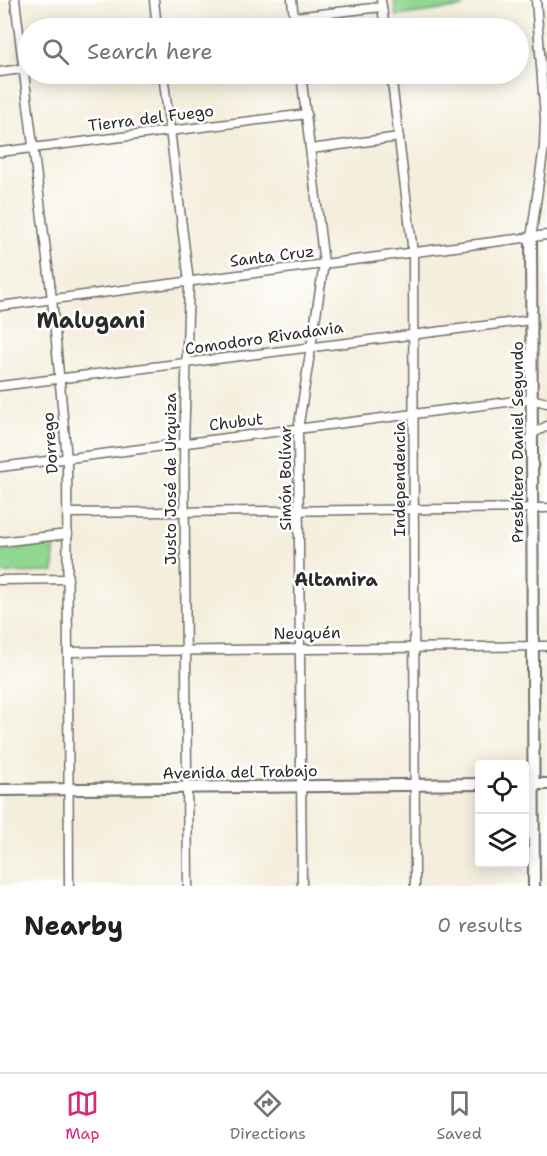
<!DOCTYPE html>
<html lang="en">
<head>
<meta charset="utf-8">
<style>
	body { margin:0; font-family:"Shantell Sans",sans-serif; background:#f2f2f2; color:#202124 }
	.controls { position:absolute; right:18px; bottom:18px; display:grid; overflow:hidden; border-radius:6px; box-shadow:0 3px 15px #0003 }
	.controls button { width:54px; height:54px; display:grid; place-items:center; padding:0; border:0; border-bottom:2px solid #e0e0e0; background:#fff; color:#202124; font:30px sans-serif }
	.list { margin:0; padding:0; list-style:none }
	h2 { display:flex; justify-content:space-between; align-items:center; height:78px; margin:0; padding:0 24px; font-size:26px }
	h2 small { font-size:20px; font-weight:400; color:#757577 }
	.icon { flex:none; width:33px; height:33px; fill:none; stroke:currentColor; stroke-width:2; stroke-linecap:round; stroke-linejoin:round }
	.map { position:relative; flex:none; width:547px; height:886px; overflow:hidden }
	.search { position:absolute; background:#fff; box-shadow:0 3px 15px #0003; left:18px; right:18px; top:18px; height:66px; display:flex; align-items:center; gap:15px; box-sizing:border-box; padding:0 21px; border-radius:33px; color:#757577; font-size:22px }
	.sheet { height:186px; background:#fff }
	nav { display:flex; justify-content:space-around; align-items:center; box-sizing:border-box; height:84px; border-top:2px solid #e0e0e0; background:#fff; font-size:16px; color:#757577 }
	nav a { display:grid; justify-items:center; gap:3px }
	nav .on { color:#db2777 }
	.map>svg:first-child { display:block }
	.green { fill:#90d792; stroke:#5e815e; stroke-width:1.5 }
	.lines { fill:none; stroke-linecap:round; stroke-linejoin:round }
	.minor-casing { stroke:#716f69; stroke-width:11 }
	.major-casing { stroke:#716f69; stroke-width:14 }
	.minor { stroke:#fff; stroke-width:8 }
	.major { stroke:#fff; stroke-width:10 }
	.labels { text-anchor:middle; dominant-baseline:central; stroke-width:5; stroke-linejoin:round; paint-order:stroke }
	.street-label { font-size:16px; fill:#2b2b2b; stroke:#fff }
	.neighbourhood-label { font-size:18px; font-weight:bold; fill:#2b2b2b; stroke:#fff }
	.district-label { font-size:22px; font-weight:bold; fill:#2b2b2b; stroke:#fff }
</style>
</head>
<body>
<div class="map">
<svg width="547" height="886" viewBox="0 0 547 886">
	<rect width="100%" height="100%" fill="#fff"/>
	<filter id="ink" filterUnits="userSpaceOnUse"><feTurbulence type="fractalNoise" baseFrequency=".0167" numOctaves="2"/><feDisplacementMap in="SourceGraphic" scale="12" xChannelSelector="R" yChannelSelector="G"/><feConvolveMatrix kernelMatrix="1 2 1 2 8 2 1 2 1" color-interpolation-filters="sRGB"/></filter>
	<filter id="wash" filterUnits="userSpaceOnUse"><feTurbulence type="fractalNoise" baseFrequency=".008" numOctaves="4" result="noise"/><feDisplacementMap in="SourceGraphic" scale="24" xChannelSelector="R" yChannelSelector="G"/><feGaussianBlur stdDeviation="1.35" result="paint"/><feColorMatrix in="noise" values="0 0 0 0 0 0 0 0 0 0 0 0 0 0 0 0 0 1.4 0 .05"/><feComposite in="paint" operator="in"/></filter>
	<g filter="url(#wash)">
		<rect width="100%" height="100%" fill="#f4eedc"/>
		<g class="green">
			<polygon points="394,0 462,0 463,7 396,16"/>
			<polygon points="54,544 54,572 0,573 0,551"/>
		</g>
	</g>
	<g filter="url(#ink)">
		<g class="lines">
			<defs>
				<g id="minor">
					<polyline points="15,0 52,299 67,459 69,886"/>
					<polyline points="154,0 157,28"/>
					<polyline points="292,0 295,28"/>
					<polyline points="381,0 385,28"/>
					<polyline points="294,17 382,7"/>
					<polyline points="0,72 28,68"/>
					<polyline points="163,74 189,282 184,444 188,886"/>
					<polyline points="301,74 324,264 298,430 302,886"/>
					<polyline points="391,74 413,253 415,886"/>
					<polyline points="311,149 399,137"/>
					<polyline points="0,152 307,114"/>
					<polyline points="531,239 544,146 545,119 536,0"/>
					<polyline points="0,306 547,235"/>
					<polyline points="0,386 531,320"/>
					<polyline points="532,434 547,426"/>
					<polyline points="0,467 531,399 547,403"/>
					<polyline points="68,513 547,508"/>
					<polyline points="0,542 68,534"/>
					<polyline points="0,580 68,579"/>
					<polyline points="68,652 547,646"/>
				</g>
				<g id="major">
					<polyline points="531,239 534,886"/>
					<polyline points="524,784 547,784"/>
					<polyline points="0,790 480,784"/>
				</g>
			</defs>
			<use href="#minor" class="minor-casing"/>
			<use href="#major" class="major-casing"/>
			<use href="#minor" class="minor"/>
			<use href="#major" class="major"/>
		</g>
	</g>
	<g class="labels">
		<g class="street-label">
			<text transform="translate(151 118) rotate(-7)">Tierra del Fuego</text>
			<text transform="translate(272 256) rotate(-7)">Santa Cruz</text>
			<text transform="translate(264 338) rotate(-8)">Comodoro Rivadavia</text>
			<text transform="translate(236 422) rotate(-7)">Chubut</text>
			<text transform="translate(517 442) rotate(-90)">Presbítero Daniel Segundo</text>
			<text transform="translate(50 443) rotate(-94)">Dorrego</text>
			<text transform="translate(285 478) rotate(-90)">Simón Bolívar</text>
			<text transform="translate(170 479) rotate(-90)">Justo José de Urquiza</text>
			<text transform="translate(399 479) rotate(-90)">Independencia</text>
			<text transform="translate(307 633) rotate(-1)">Neuquén</text>
			<text transform="translate(240 772) rotate(-1)">Avenida del Trabajo</text>
		</g>
		<g class="neighbourhood-label">
			<text x="336" y="580">Altamira</text>
		</g>
		<g class="district-label">
			<text x="91" y="320">Malugani</text>
		</g>
	</g>
</svg>
<div class="controls">
<button><svg class="icon" aria-label="locate" viewBox="0 0 24 24"><circle cx="12" cy="12" r="6"/><path d="M12 2v4M12 18v4M2 12h4M18 12h4"/></svg></button>
<button><svg class="icon" aria-label="layers" viewBox="0 0 24 24"><path d="M12 4l9 5-9 5-9-5zM3 14l9 5 9-5"/></svg></button>
</div>
<div class="search"><svg class="icon" aria-label="search" viewBox="0 0 24 24"><circle cx="10" cy="10" r="6"/><path d="M15 15l6 6"/></svg>Search here</div>
</div>
<section class="sheet">
<h2>Nearby<small>0 results</small></h2>
<ul class="list">
</ul>
</section>
<nav>
<a class="on"><svg class="icon" aria-label="map" viewBox="0 0 24 24"><path d="M3 6l6-2 6 2 6-2v14l-6 2-6-2-6 2zM9 4v14M15 6v14"/></svg>Map</a>
<a><svg class="icon" aria-label="directions" viewBox="0 0 24 24"><path d="M12 3l9 9-9 9-9-9zM9 14v-3h6M13 9l2 2-2 2"/></svg>Directions</a>
<a><svg class="icon" aria-label="saved" viewBox="0 0 24 24"><path d="M7 4h10v16l-5-4-5 4z"/></svg>Saved</a>
</nav>
</body>
</html>
